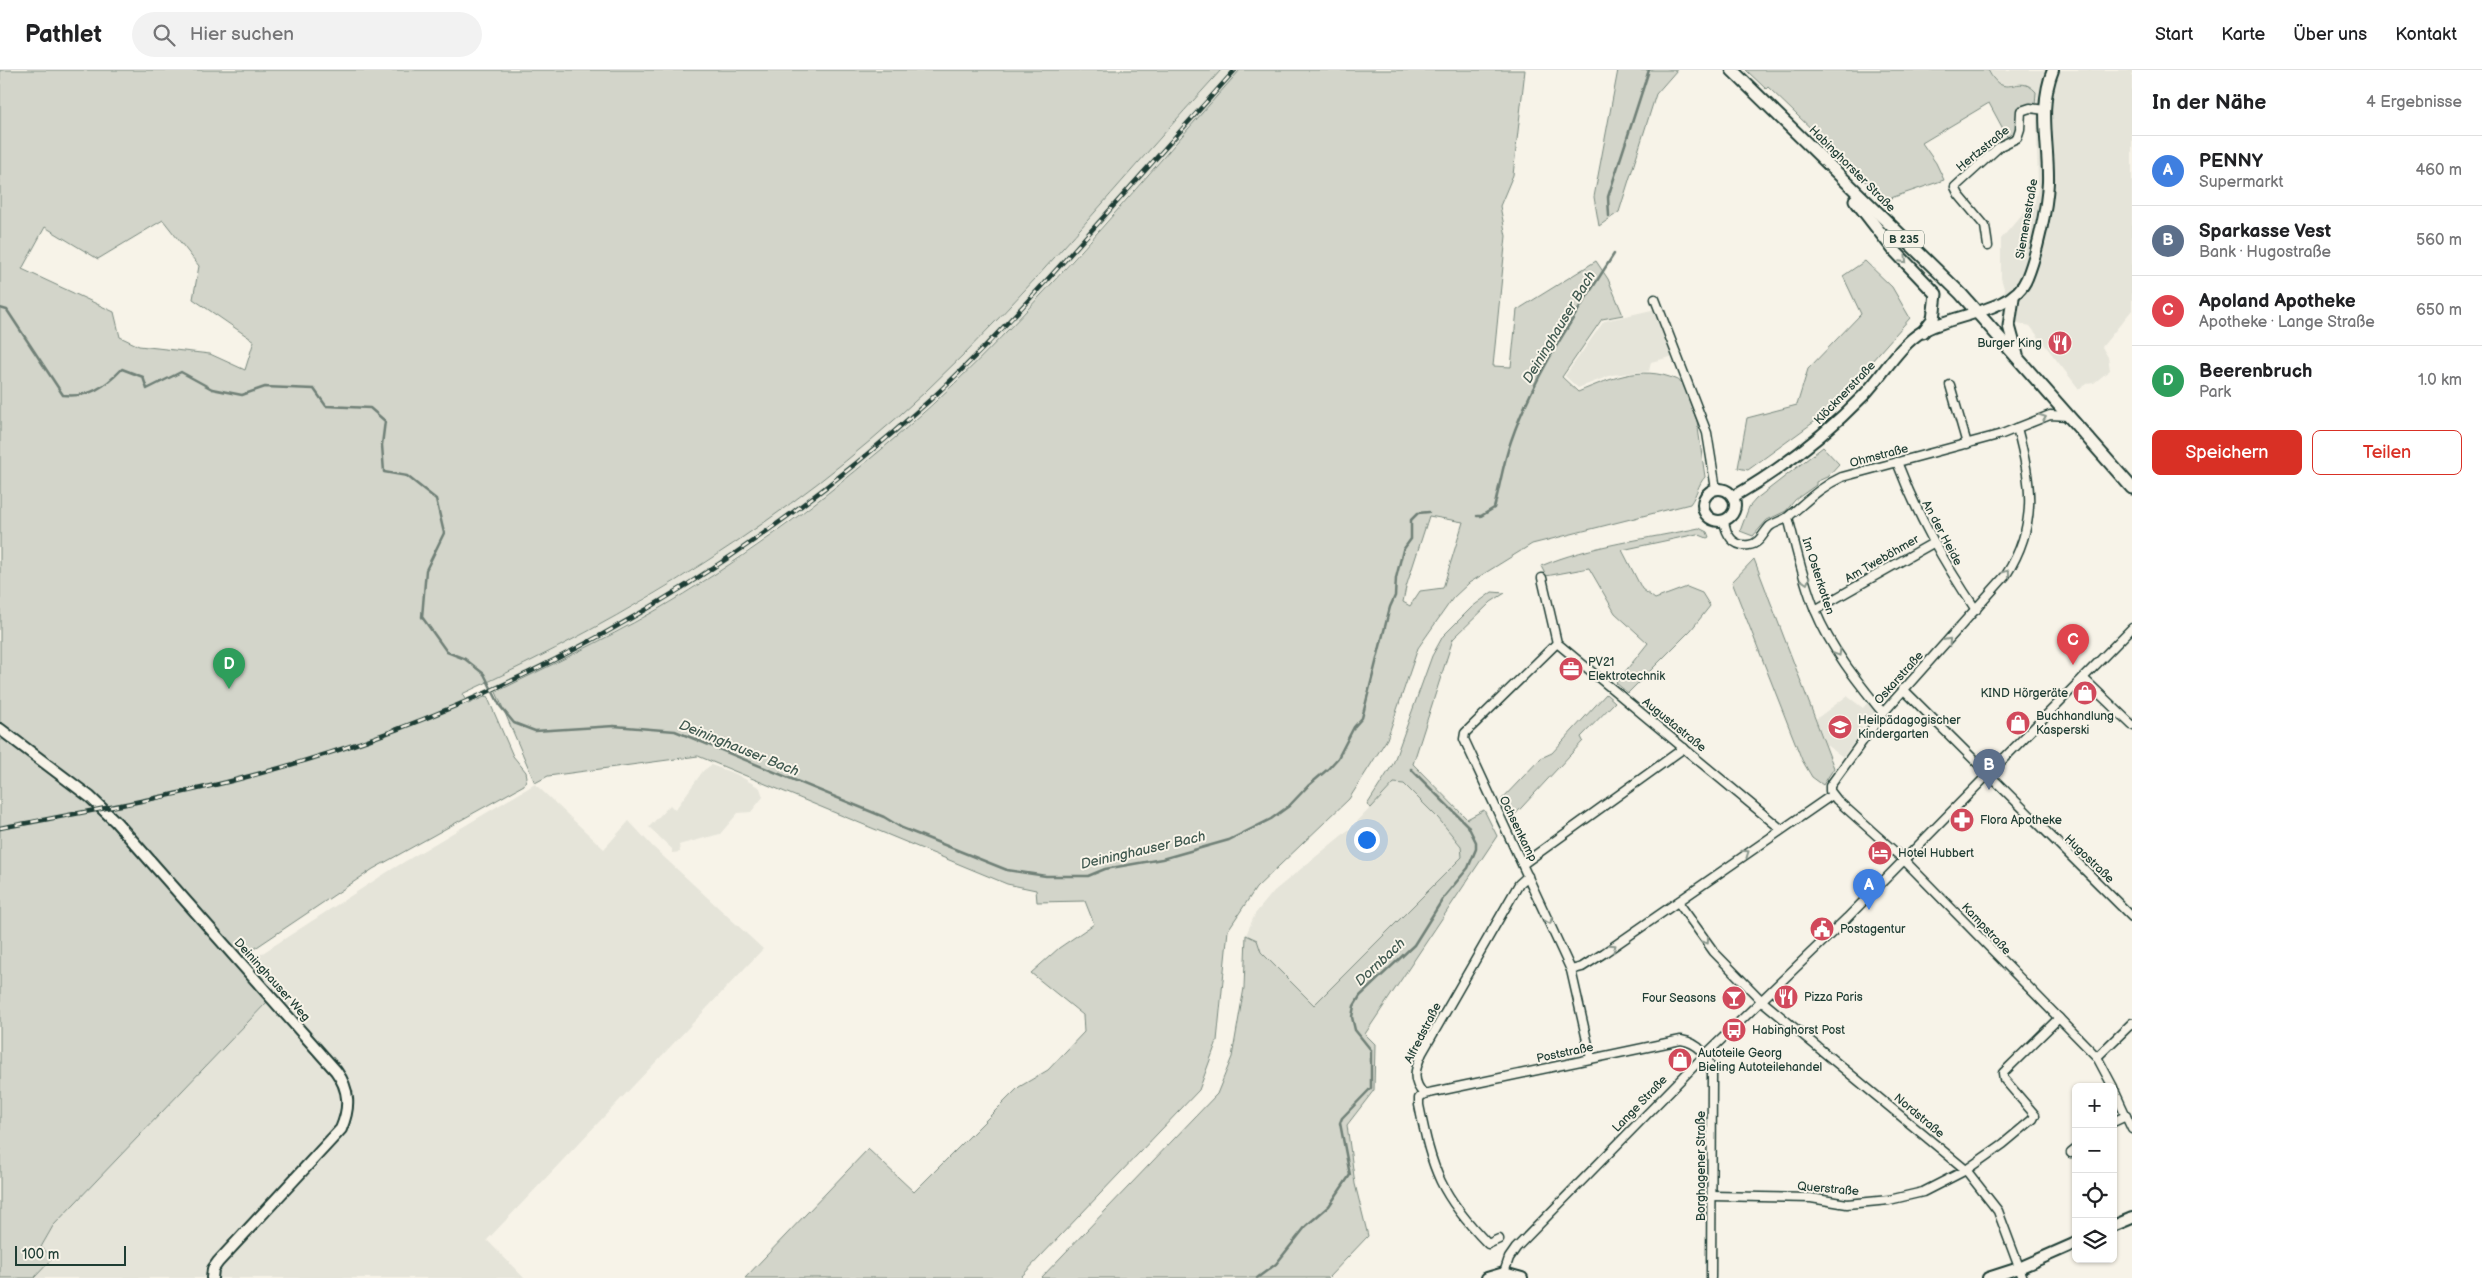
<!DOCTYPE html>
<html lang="de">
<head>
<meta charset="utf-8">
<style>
	body { margin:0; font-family:"Balsamiq Sans",sans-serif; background:#f2f2f2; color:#202124 }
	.controls { position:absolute; right:15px; bottom:15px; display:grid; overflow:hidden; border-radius:8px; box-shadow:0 1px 4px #0004 }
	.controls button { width:45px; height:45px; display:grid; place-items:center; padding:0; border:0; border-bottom:1px solid #e0e0e0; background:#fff; color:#202124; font:25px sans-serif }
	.scale { position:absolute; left:15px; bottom:12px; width:111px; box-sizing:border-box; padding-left:5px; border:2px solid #1f3d34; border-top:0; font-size:14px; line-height:18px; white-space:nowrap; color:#1f3d34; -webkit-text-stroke:4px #f7f3e8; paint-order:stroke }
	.you { position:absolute; left:1366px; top:769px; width:18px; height:18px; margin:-12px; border:4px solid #fff; border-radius:50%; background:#1a73e8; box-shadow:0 0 0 8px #1a73e833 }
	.badge { display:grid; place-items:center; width:32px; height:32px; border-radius:50%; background:#d93025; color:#fff; font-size:16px; font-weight:700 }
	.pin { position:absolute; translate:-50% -41px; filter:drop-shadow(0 1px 2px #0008) }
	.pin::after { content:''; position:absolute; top:26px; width:18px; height:15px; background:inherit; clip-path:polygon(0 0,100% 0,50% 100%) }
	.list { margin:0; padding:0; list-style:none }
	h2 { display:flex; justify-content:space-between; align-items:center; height:65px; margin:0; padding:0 20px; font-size:21px }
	h2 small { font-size:16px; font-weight:400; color:#757577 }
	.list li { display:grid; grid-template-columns:32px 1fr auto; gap:15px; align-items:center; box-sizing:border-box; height:70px; padding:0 20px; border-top:1px solid #e0e0e0 }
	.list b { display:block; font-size:19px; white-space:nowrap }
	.list p { margin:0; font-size:16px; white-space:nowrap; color:#757577 }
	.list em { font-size:16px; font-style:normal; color:#757577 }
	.actions { display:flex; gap:10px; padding:15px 20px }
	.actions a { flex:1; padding:11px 0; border:1px solid #d93025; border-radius:8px; text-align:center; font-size:18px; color:#d93025 }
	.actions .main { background:#d93025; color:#fff }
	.icon { flex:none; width:28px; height:28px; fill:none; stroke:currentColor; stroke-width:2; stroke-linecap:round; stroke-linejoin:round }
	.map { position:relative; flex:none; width:2132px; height:1208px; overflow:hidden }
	header { display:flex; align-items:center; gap:30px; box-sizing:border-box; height:70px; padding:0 25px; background:#fff; border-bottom:1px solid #e0e0e0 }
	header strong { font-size:24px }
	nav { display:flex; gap:28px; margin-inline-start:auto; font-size:18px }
	.search { width:350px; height:45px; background:#f2f2f2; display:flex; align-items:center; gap:12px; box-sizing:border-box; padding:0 18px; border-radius:28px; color:#757577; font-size:19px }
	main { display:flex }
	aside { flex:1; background:#fff }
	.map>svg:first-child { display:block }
	.built { fill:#e5e4d9 }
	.green { fill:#d3d5ca; stroke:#79897f; fill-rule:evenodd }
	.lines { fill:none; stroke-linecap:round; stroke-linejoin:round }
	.stream { stroke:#6f8077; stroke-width:2.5 }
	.street-casing { stroke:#1f3d34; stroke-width:11 }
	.secondary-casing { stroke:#1f3d34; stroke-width:14 }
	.primary-casing { stroke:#1f3d34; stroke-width:15 }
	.street { stroke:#f7f3e8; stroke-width:8 }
	.secondary { stroke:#f7f3e8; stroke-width:10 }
	.primary { stroke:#f7f3e8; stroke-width:11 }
	.rail-casing { stroke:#1f3d34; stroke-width:4.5 }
	.rail { stroke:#f7f3e8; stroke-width:2.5; stroke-dasharray:8; stroke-linecap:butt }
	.oneway { stroke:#8b988e }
	.labels { text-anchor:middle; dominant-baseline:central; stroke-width:4; stroke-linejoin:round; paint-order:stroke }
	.shield { fill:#f7f3e8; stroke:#60746a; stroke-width:1 }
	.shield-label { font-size:11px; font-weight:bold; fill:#1f3d34 }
	.street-label { font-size:12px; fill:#1f3d34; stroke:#f7f3e8 }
	.poi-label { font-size:12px; fill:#1f3d34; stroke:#f7f3e8; text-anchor:start }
	.water-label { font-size:14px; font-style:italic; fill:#405950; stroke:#f7f3e8 }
</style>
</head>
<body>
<header>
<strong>Pathlet</strong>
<div class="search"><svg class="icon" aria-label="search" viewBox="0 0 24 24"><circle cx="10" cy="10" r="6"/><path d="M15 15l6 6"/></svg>Hier suchen</div>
<nav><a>Start</a><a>Karte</a><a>Über uns</a><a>Kontakt</a></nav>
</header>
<main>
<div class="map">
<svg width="2132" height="1208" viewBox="0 0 2132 1208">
	<rect width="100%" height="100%" fill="#f7f3e8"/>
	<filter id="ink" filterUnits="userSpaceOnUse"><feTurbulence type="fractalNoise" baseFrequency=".02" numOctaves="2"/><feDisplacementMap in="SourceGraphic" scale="10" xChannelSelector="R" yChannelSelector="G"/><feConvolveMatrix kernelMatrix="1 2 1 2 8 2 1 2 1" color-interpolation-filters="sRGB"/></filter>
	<g filter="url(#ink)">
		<g class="built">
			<polygon points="1221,0 1240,0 1036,230 988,281 884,378 828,423 715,504 654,541 579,582 496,622 490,611 570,571 644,531 707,492 819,412 976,272 1023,223"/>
			<polygon points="1989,0 2132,0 2132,240 2102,277 2108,287 2110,300 2094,313 2086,314 2079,319 2030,256 2014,252 2001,208 2001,169 2025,141 2034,136 2038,117 2036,22 2021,14 2000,15 1995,12"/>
			<polygon points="1656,239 1674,286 1651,292 1649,301 1612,305 1578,318 1565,306 1604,251"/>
			<polygon points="1847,626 1863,638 1868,632 1877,641 1868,653 1865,650 1862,653 1860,656 1864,659 1843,687 1826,675 1816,649"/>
			<polygon points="711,695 736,704 760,718 763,727 751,742 738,743 720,764 682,774 679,775 680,782 672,783 672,779 649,757 670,735 675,740 703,701"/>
			<polygon points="1394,713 1404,714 1438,748 1461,776 1462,787 1314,935 1261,882 1257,870 1246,865 1255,844 1274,821 1352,757"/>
			<polygon points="535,714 604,779 629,751 653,777 763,879 487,1170 524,1208 23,1208 53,1156 268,931 241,897 389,801"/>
		</g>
		<g class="green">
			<path d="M0,0h1221c-99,108 -191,223 -297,323 -136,127 -294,224 -462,301l6,10 19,-8 26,60 13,16 1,5 -3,8 -151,84 -137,92 32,40 -215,225 -12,21 12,11 -19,20h-34zM163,150l36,46 -6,33 61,42 -9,29 -35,-16 -71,-8 -19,-9 -6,-25 -92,-43 23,-42 53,32z"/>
			<path d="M1240,0h285l-12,105 -13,31 6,30 -13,130 18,1 6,-57 79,-49 12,18 15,36 -21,4 -40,58 16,15c36,-15 69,-29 105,-9l14,38 8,56c-7,7 -8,18 -15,27l-158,40 -63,39 -16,15 -35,50 -31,91 -38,60 -93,89 -28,42 -11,111 -18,49 -179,188h-275l123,-129 46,43 105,-105 29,-17 36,-38 -1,-17 -52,-42 28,-25 35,-24 -9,-23 -48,1 -1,-12 -29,-6 -309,-128 -150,20 -13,7 -39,-91c53,-26 106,-51 157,-80 82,-47 158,-103 229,-163 133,-112 243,-250 358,-379zM1429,446l34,6 -20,66 -23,3 -10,15 -7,-4 3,-15z"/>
			<polygon points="1618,0 1677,0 1656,24 1619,142 1599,156 1594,127"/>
			<path d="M1746,0h242c17,33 30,1 48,22l-1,13h-10l-7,3 -2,22 -7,10 -20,-37 -67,40 14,20 8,17 -59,20 -117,-113 -2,2z"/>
			<polygon points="1865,191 1892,217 1910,248 1825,344 1748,400 1738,398 1747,348 1797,335 1808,299 1861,244 1843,206"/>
			<polygon points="1823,377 1839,394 1827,407 1816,412 1816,415 1795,430 1786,441 1767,450 1753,466 1740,461 1749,437 1756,429"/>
			<path d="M1699,458l8,4 2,5 -2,1 -10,-4 -75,16 20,39 13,10 32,-12 15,6 8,13 -19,24 -63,63 -12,-10 32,-40 -33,-30 -26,-45 -43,8 -5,-10c50,-21 106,-27 158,-38z"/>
			<polygon points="1754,489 1834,698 1823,715 1812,707 1802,690 1732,512"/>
			<polygon points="1492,522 1505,523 1491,532 1453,569 1413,694 1467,749 1484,740 1497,766 1365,964 1375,974 1374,1020 1347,1055 1355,1114 1368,1166 1328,1208 1041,1208 1217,1024 1232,987 1244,918 1246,865 1257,870 1261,882 1314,935 1462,787 1461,776 1438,748 1404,714 1394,713 1371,738 1367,735 1393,694 1432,586 1443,566 1472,537"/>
			<polygon points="1606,624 1615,632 1581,667 1583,671 1510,750 1501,730 1541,688 1552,683"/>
		</g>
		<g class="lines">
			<g class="stream">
				<polyline points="1609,146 1608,127 1649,0"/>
				<path d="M0,238l7,2 56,85c26,3 42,-8 59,-26l21,8 4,12 34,-17 31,17 30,6 23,-8 49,2 12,17 44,2 15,13 -3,24 2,27 23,4 29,23 8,34 -18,37 -4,47 25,35 18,7 19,15 16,32 14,17 21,8 79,-5 61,5 209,86 18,11 105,42 39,6h42l17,-7 57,-10 67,-19 42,-21 18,-13 19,-20 20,-17 10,-11 16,-31 8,-9 28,-111 5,-11 1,-18 7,-28 8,-11v-19l7,-7 11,-1"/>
				<path d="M1477,446h4l13,-8c6,-22 9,-45 17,-67 23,-67 65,-127 103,-187"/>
				<polyline points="1257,1208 1276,1194 1306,1156 1329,1136 1350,1105 1340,1053 1342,1048 1371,1018 1371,980 1355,960 1352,947 1354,936 1360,926 1414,875 1444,827 1468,798 1476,779 1476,772 1468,756 1411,699"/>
			</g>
			<defs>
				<g id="street">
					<polyline points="1988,176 1985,156 1959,125 1955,117 2000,76 2017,68 2020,59 2021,41 2030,38 2045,40"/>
					<polyline points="1655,229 1707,363 1716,419"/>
					<polyline points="1950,315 1967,374"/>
					<path d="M2017,358c15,55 21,97 -11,147l-123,138 -53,73v5l7,9 66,59 194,198 16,30"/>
					<path d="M1897,392c21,55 46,99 79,148"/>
					<path d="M1788,447c8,31 15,64 27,93 16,39 42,71 68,103"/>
					<path d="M1724,451c2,13 9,26 25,24 10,-1 14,-11 20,-18 5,-5 15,-6 20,-11 18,-15 31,-29 53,-39l160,-43 48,-19 19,1"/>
					<polyline points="1542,508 1557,573 1781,759"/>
					<polyline points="1815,540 1933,473"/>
					<polyline points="1557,573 1465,663 1464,669 1571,900 1591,988"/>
					<polyline points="2083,608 2132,655"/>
					<polyline points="1903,619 2132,847"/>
					<polyline points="1523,794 1684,678"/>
					<polyline points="1678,832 1714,882 1762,931 1966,1100 1998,1141 2023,1208"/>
					<polyline points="1571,900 1582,897 1604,883 1832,725"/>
					<polyline points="2097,987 2132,953"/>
					<polyline points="2113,1018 2132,1059"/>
					<path d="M1424,1024l257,-54c18,3 28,16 31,33l-1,205"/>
					<polyline points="2113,1052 2126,1046"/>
					<polyline points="2071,1083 2076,1079"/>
					<polyline points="1712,1126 1811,1128 1847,1134 1889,1130 1923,1122 1966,1100 2003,1074 2033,1049 2035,1045 2004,1009 2003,1003 2059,948"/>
					<path d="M1499,1169l-11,5c-47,-48 -56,-73 -69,-139v-7l5,-4c-13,-13 -9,-25 -2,-41l97,-169 9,-8"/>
					<polyline points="1504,1203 1509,1188 1516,1178 1701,989 1847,848 2132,558"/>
				</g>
				<g id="secondary">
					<circle cx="1719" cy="435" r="16"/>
					<path d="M1733,427c49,-28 92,-62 131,-102 19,-20 35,-50 59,-64 30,-17 91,-19 104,-53 10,-25 20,-69 21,-96 1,-38 -10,-75 5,-112"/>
					<path d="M0,659l90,68 26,25 220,249c14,19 14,37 5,58l-123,133 -5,7 -1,9"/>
					<polyline points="2113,1156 2132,1148"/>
					<polyline points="1487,1208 1504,1203 1522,1208"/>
					<polyline points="1988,1208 2019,1198 2076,1173"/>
				</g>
				<g id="primary">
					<polyline points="1732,0 1961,224 2132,418"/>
					<polyline points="1855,130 1893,179 1936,224 1933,249 1923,262"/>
					<polyline points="2013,228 2009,256 2017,285"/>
				</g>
			</defs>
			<use href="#street" class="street-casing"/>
			<use href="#secondary" class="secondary-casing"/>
			<use href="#primary" class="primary-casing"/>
			<use href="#street" class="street"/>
			<use href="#secondary" class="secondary"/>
			<use href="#primary" class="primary"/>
			<defs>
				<path id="rail" d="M0,758c78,-15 157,-28 235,-48 259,-65 497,-201 695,-380 48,-44 92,-92 135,-140 57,-63 113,-127 170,-190"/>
			</defs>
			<use href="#rail" class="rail-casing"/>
			<use href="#rail" class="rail"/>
		</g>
		<defs><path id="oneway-chevron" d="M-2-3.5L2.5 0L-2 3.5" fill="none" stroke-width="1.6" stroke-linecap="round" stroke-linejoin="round" transform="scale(1.25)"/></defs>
		<g class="oneway">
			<use href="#oneway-chevron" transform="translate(1904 190) rotate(46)"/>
			<use href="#oneway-chevron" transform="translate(2043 348) rotate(-21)"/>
			<use href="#oneway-chevron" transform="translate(2007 503) rotate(-55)"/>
			<use href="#oneway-chevron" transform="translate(1806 511) rotate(73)"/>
			<use href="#oneway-chevron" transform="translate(1948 571) rotate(-48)"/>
			<use href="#oneway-chevron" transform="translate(1838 583) rotate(59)"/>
			<use href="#oneway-chevron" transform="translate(1746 783) rotate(-35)"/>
			<use href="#oneway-chevron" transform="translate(1549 851) rotate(66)"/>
			<use href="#oneway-chevron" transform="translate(1706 871) rotate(54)"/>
			<use href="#oneway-chevron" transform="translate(1613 877) rotate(-35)"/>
		</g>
	</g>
	<defs>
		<symbol id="restaurant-disc" viewBox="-11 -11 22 22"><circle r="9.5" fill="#d1495b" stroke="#f7f3e8"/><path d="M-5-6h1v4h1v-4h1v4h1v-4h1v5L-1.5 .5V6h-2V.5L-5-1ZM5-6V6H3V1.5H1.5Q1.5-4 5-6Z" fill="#fff"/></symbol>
		<symbol id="office-disc" viewBox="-11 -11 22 22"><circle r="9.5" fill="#d1495b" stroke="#f7f3e8"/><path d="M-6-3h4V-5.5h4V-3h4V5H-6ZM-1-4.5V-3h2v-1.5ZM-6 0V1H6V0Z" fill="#fff"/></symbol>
		<symbol id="shop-disc" viewBox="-11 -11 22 22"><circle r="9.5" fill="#d1495b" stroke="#f7f3e8"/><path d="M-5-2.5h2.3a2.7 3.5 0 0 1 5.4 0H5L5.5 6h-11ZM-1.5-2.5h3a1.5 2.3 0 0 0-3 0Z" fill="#fff"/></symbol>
		<symbol id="school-disc" viewBox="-11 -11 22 22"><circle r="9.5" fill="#d1495b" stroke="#f7f3e8"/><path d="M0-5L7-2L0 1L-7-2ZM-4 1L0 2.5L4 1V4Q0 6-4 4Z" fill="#fff"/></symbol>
		<symbol id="pharmacy-disc" viewBox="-11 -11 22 22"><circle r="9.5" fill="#d1495b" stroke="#f7f3e8"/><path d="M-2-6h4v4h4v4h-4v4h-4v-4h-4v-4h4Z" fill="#fff"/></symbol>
		<symbol id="hotel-disc" viewBox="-11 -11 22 22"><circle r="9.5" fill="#d1495b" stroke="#f7f3e8"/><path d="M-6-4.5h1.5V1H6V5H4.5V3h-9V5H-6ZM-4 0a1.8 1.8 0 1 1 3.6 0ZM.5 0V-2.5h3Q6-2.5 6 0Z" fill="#fff"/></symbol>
		<symbol id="civic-disc" viewBox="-11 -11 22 22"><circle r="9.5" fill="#d1495b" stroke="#f7f3e8"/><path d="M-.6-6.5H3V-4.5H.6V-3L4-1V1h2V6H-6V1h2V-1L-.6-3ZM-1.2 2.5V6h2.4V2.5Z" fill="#fff"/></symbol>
		<symbol id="bar-disc" viewBox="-11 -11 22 22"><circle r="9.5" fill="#d1495b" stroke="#f7f3e8"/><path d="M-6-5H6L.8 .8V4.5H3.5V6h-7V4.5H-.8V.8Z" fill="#fff"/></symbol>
		<symbol id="bus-disc" viewBox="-11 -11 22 22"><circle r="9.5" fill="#d1495b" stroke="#f7f3e8"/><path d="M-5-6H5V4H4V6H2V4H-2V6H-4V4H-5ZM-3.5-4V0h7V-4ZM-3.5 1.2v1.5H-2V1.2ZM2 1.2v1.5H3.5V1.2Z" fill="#fff"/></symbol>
	</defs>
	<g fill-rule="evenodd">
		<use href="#restaurant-disc" x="2046" y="259" width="28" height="28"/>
		<use href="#office-disc" x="1557" y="585" width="28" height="28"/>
		<use href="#shop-disc" x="2071" y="609" width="28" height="28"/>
		<use href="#shop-disc" x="2004" y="639" width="28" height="28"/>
		<use href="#school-disc" x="1826" y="643" width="28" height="28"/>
		<use href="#pharmacy-disc" x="1948" y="736" width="28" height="28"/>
		<use href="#hotel-disc" x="1866" y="769" width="28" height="28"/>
		<use href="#civic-disc" x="1808" y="845" width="28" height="28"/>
		<use href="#restaurant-disc" x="1772" y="913" width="28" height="28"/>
		<use href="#bar-disc" x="1720" y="914" width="28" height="28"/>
		<use href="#bus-disc" x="1720" y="946" width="28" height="28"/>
		<use href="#shop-disc" x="1666" y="976" width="28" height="28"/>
	</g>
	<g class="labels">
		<rect class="shield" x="1884" y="160.5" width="40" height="17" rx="4"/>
		<g class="shield-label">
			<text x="1904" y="169">B 235</text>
		</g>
		<g class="street-label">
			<text transform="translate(1983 79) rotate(-39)">Hertzstraße</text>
			<text transform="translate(1852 99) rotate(45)">Habinghorster Straße</text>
			<text transform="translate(2027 149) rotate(-80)">Siemensstraße</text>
			<text transform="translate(1845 323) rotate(-46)">Klöcknerstraße</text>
			<text transform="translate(1879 386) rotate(-15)">Ohmstraße</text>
			<text transform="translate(1942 463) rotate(62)">An der Heide</text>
			<text transform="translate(1882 489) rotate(-30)">Am Tweböhmer</text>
			<text transform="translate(1818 506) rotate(72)">Im Osterkotten</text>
			<text transform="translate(1899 608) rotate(-48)">Oskarstraße</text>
			<text transform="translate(1674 655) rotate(39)">Augustastraße</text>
			<text transform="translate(1518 759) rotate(64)">Ochsenkamp</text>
			<text transform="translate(2089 789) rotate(44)">Hugostraße</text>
			<text transform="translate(1986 859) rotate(47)">Kampstraße</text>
			<text transform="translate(272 910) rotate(48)">Deininghauser Weg</text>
			<text transform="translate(1423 963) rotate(-63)">Alfredstraße</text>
			<text transform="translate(1565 983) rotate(-12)">Poststraße</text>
			<text transform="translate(1640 1034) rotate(-46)">Lange Straße</text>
			<text transform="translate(1919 1046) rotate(40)">Nordstraße</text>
			<text transform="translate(1701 1096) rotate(-90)">Borghagener Straße</text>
			<text transform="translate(1828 1119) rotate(5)">Querstraße</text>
		</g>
		<g class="poi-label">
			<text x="2042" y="273" text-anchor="end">Burger King</text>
			<text x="1588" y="592">PV21<tspan x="1588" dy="14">Elektrotechnik</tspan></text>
			<text x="2068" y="623" text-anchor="end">KIND Hörgeräte</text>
			<text x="2036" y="646">Buchhandlung<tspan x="2036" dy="14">Kasperski</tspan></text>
			<text x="1858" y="650">Heilpädagogischer<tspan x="1858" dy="14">Kindergarten</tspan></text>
			<text x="1980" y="750">Flora Apotheke</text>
			<text x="1898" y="783">Hotel Hubbert</text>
			<text x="1840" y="859">Postagentur</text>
			<text x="1804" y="927">Pizza Paris</text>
			<text x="1716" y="928" text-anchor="end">Four Seasons</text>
			<text x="1752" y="960">Habinghorst Post</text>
			<text x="1698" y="983">Autoteile Georg<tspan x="1698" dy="14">Bieling Autoteilehandel</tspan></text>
		</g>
		<g class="water-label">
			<text transform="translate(1559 257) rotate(-59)">Deininghauser Bach</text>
			<text transform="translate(739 678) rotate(22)">Deininghauser Bach</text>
			<text transform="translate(1143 780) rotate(-13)">Deininghauser Bach</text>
			<text transform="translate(1380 892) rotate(-43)">Dornbach</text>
		</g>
	</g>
</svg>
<div class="controls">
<button>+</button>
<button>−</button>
<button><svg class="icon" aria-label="locate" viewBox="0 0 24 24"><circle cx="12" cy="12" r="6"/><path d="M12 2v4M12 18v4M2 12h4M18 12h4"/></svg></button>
<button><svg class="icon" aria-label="layers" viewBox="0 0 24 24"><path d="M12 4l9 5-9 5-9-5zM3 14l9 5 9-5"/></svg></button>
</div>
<div class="scale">100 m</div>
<div class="you"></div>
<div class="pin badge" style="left:1869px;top:840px;background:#3f7fe0">A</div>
<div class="pin badge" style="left:1989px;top:720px;background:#5c6f8a">B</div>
<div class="pin badge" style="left:2073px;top:595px;background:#e0444e">C</div>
<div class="pin badge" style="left:229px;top:619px;background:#2e9e5b">D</div>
</div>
<aside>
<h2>In der Nähe<small>4 Ergebnisse</small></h2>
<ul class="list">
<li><span class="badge" style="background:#3f7fe0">A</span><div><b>PENNY</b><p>Supermarkt</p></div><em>460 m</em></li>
<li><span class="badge" style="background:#5c6f8a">B</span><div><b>Sparkasse Vest</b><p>Bank · Hugostraße</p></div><em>560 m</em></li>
<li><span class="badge" style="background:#e0444e">C</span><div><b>Apoland Apotheke</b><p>Apotheke · Lange Straße</p></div><em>650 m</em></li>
<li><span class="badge" style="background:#2e9e5b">D</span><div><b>Beerenbruch</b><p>Park</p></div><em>1.0 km</em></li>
</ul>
<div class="actions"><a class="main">Speichern</a><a>Teilen</a></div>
</aside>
</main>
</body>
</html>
